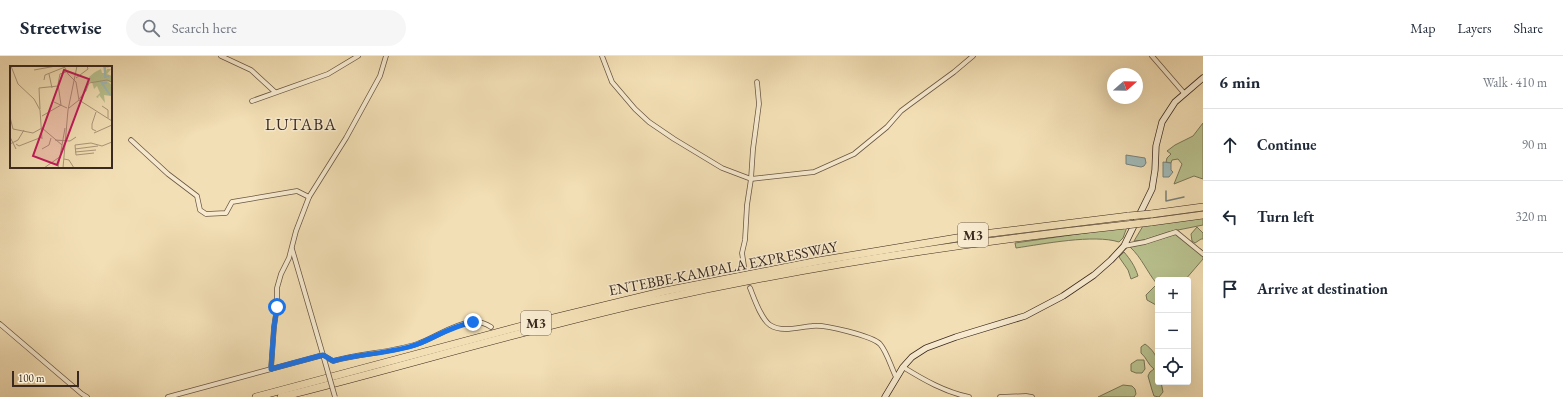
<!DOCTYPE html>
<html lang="en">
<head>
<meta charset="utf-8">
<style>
	body { margin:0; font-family:"EB Garamond",serif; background:#f6f6f7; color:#1f2937 }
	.controls { position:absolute; right:12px; bottom:12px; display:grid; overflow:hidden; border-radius:4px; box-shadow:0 4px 16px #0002 }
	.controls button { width:36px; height:36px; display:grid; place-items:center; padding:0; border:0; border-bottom:1px solid #e0e1e3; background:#fff; color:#1f2937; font:20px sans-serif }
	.compass { position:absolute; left:1107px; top:12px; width:36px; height:36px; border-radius:50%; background:#fff; box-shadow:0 4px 16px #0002; rotate:70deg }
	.scale { position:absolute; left:12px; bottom:10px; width:67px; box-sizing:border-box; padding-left:4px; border:2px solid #3a291f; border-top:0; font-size:11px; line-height:14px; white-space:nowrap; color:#3a291f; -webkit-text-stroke:3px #f7eacf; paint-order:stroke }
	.stop { position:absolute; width:12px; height:12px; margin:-9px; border:3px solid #1a73e8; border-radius:50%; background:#fff }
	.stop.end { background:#1a73e8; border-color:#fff; box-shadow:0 1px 4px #0008 }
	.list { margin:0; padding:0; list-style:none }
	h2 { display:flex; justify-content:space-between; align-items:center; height:52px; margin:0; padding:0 16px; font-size:17px }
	h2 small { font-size:13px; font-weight:400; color:#747a83 }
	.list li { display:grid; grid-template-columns:26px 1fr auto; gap:12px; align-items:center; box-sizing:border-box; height:72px; padding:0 16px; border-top:1px solid #e0e1e3 }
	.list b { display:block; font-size:15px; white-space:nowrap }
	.list em { font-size:13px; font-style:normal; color:#747a83 }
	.icon { flex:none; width:22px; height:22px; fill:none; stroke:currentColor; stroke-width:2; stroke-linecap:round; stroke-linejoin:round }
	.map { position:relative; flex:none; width:1203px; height:341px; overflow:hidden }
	header { display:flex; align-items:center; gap:24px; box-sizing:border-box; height:56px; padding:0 20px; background:#fff; border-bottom:1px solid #e0e1e3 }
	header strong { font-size:19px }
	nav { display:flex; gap:22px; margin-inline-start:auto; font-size:14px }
	.search { width:280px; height:36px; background:#f6f6f7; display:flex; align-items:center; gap:10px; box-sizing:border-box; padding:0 14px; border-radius:22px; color:#747a83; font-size:15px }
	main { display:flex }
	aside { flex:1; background:#fff }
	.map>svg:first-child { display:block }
	.green { fill:#b9c28f; stroke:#7a7657 }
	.water { fill:#a0bab8; stroke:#77807b }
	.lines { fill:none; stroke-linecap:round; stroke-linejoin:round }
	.stream { stroke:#77807b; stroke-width:1.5 }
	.minor-tunnel { stroke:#cebb97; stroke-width:4; stroke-dasharray:4 2; stroke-linecap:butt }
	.minor-casing { stroke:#685644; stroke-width:5.5 }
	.secondary-casing { stroke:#3a291f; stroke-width:7 }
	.motorway-casing { stroke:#3a291f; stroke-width:8 }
	.minor { stroke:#f7eacf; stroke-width:4 }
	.secondary { stroke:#f7eacf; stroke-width:5.5 }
	.motorway { stroke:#f3dfb5; stroke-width:7 }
	.minor-bridge-casing { stroke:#685644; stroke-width:5.5; stroke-linecap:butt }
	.motorway-bridge-casing { stroke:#3a291f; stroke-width:8; stroke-linecap:butt }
	.minor-bridge { stroke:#f7eacf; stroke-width:4 }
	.motorway-bridge { stroke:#f3dfb5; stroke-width:7 }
	.route { stroke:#1a73e8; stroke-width:5 }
	.labels { text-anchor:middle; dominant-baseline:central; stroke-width:3; stroke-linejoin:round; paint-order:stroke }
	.shield { fill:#f7eacf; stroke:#736354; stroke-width:1 }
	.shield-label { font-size:14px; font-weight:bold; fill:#3a291f }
	.street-label { font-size:15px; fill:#3a291f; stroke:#f7eacf }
	.quarter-label { font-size:17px; letter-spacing:1px; fill:#3a291f; stroke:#f7eacf }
	.inset-river { fill:none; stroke:#a0bab8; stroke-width:2 }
	.inset-road { fill:none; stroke:#a99679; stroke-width:1 }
	.view { fill:#c2185b; fill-opacity:0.15; stroke:#c2185b; stroke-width:2 }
	.inset-edge { fill:none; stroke:#3a291f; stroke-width:2 }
</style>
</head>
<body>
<header>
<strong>Streetwise</strong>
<div class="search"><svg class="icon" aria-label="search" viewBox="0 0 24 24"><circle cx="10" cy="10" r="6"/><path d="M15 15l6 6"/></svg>Search here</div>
<nav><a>Map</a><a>Layers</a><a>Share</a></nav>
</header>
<main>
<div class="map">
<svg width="1203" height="341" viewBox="0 0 1203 341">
	<rect width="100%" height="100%" fill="#f3dfb5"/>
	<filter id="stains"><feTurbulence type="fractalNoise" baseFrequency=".005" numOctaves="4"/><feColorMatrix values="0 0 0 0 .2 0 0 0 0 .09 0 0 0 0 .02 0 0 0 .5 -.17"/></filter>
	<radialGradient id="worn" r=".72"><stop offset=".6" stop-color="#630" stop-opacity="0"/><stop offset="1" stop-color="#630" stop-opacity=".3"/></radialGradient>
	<g class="green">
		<polygon points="1203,67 1203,123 1194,120 1174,128 1182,108 1178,103 1172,104 1171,107 1166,106 1167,102 1171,98 1167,95 1175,89 1193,80"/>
		<polygon points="1203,162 1203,169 1168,176 1144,184 1134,185 1143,170"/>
		<path d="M1127,171l-4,11 -4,4c-25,-8 -76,2 -103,6l-1,-5z"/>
		<polygon points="1197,171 1203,177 1203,183 1201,183 1195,187 1192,185 1191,178"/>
		<path d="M1177,178l19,16 5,-1 2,2v8l-18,21h-27v24l-2,1 -9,-5 -1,-5 11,-11c-10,-12 -15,-26 -27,-37l14,-3z"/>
		<path d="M1124,196c6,7 11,14 14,24l-7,3 -3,-9 -9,-13z"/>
		<path d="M1145,288c15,11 13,21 13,38h3l2,10 -4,5 -5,-1 -2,-6 -4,-14 2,-4 4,-3c-6,-4 -7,-11 -13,-16v-6z"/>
		<polygon points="1137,304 1144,304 1145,313 1142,317 1136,317 1131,315 1131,308"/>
		<polygon points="1123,329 1132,330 1135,333 1136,338 1134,341 1098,341"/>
	</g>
	<g class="water">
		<polygon points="1126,99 1145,102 1146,107 1144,110 1141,111 1126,108"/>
		<polygon points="1163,106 1171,107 1171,114 1173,116 1169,121 1163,121"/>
	</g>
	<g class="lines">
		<polyline class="stream" points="1166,135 1166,145 1184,141"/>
		<polyline class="minor-tunnel" points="744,210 750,232"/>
		<defs>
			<g id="minor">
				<polyline points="221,0 251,14 275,36"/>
				<polyline points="602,0 612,26 635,53 649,66 674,83 722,112 751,123 814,116 854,98 887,71 901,55 909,49 954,16 973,0"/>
				<polyline points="1152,0 1184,37"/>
				<polyline points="252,45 328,18 358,0"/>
				<polyline points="131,84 168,118 197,140 200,154 206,158 226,157 232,146 297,135 309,141"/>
				<polyline points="1124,190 1145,186 1176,176 1203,198"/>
				<polyline points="292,193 323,299"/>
				<polyline points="744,210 742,197 745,184 747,149 751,123 753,93 759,48 757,26"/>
				<path d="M750,232c4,10 11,31 20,37 12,8 29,2 42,1 12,-2 60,10 68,18 7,8 11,23 16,33"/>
				<polyline points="0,268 82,338 87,341"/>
				<path d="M903,311c21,13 42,25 66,30"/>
				<polyline points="271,313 274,271 277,251 277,232 281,218 289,202 296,175 309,141 346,82 380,20 386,0"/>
				<path d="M168,341l155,-42 10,6c27,-8 57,-8 84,-17 18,-6 34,-19 54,-22 7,-1 14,1 20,5"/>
				<polyline points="1000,341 1026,340 1032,341"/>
			</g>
			<polyline id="secondary" points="885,341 903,311 912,301 926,292 956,281 1025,260 1063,240 1094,219 1111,204 1124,190 1152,133 1155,114 1156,90 1162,66 1175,46 1203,22"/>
			<g id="motorway">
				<polyline points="1151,158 1203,151"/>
				<polyline points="1151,166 1203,159"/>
				<polyline points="256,341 537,266 665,235 818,205 975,179 1129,160"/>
				<path d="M281,341c124,-31 245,-68 370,-96 157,-35 316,-59 475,-76"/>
			</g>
		</defs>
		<use href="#minor" class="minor-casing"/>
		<use href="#secondary" class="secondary-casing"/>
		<use href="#motorway" class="motorway-casing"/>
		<use href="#minor" class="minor"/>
		<use href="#secondary" class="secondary"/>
		<use href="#motorway" class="motorway"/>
		<defs>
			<polyline id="minor-bridge" points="323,299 335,341"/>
			<g id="motorway-bridge">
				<polyline points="1129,160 1151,158"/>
				<polyline points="1126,169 1151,166"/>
			</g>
		</defs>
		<use href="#minor-bridge" class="minor-bridge-casing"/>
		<use href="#motorway-bridge" class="motorway-bridge-casing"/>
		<use href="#minor-bridge" class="minor-bridge"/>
		<use href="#motorway-bridge" class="motorway-bridge"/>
	</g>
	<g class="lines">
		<path class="route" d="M277,251l-3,20 -3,42 52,-14 10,6c28,-8 58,-7 85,-17 19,-8 35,-18 55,-22"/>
	</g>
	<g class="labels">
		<g class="shield">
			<rect x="958" y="167" width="30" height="24" rx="3"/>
			<rect x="521" y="255" width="30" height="24" rx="3"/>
		</g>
		<g class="shield-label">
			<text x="973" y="179">M3</text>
			<text x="536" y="267">M3</text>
		</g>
		<g class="street-label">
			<text transform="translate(723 212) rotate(-11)">ENTEBBE-KAMPALA EXPRESSWAY</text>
		</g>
		<g class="quarter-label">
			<text x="301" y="68">LUTABA</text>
		</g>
	</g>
	<g transform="translate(10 10)">
		<rect width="102" height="102" fill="#f3dfb5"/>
		<path d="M93,0h4l2,2 -4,-1v6l2,-4h4l-4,5 5,2v7l-5,-2 5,4 -1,11 -7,-1 1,8 -6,-8 -1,3 -2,-1 4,-4 -3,-7 -3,3 -2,-7h-4l1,-5 6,-5 6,-3 1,4h2z" fill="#b9c28f"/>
		<path class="inset-river" d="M95,0v11l4,-1M97,17h-5l8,12"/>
		<path class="inset-road" d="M1,0l7,18 16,15 6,11 2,29M54,0l4,8 8,8 3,18 33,21M24,4l22,-4M39,8l3,14M66,12l12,-9 -1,-3M34,14l1,-5 20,-8M69,33l7,-8 3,-8 18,-3 5,2M44,36l13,6M92,40l6,4v8M59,42l10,-8M30,43l-1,-21 19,-2M32,50l19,-11 -3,-21 2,-10 6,-2M0,51l3,12 20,4 9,-5M32,62l20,17M86,65l-4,-2v-5l4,-12M84,67l18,-8M0,71l6,12M45,74l15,1 6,-4M0,78l8,-4 6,-10M6,78l3,2 23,-9M32,83l7,-4 2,-7M65,83l23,-3M65,86l21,-2M84,87l-18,2 -1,-10 16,-2 11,3 10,-4M54,93l5,1 5,8M34,102l17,-12M48,102l7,-40M53,102l5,-58 9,-44"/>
		<path class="view" d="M54,4l25,9 -32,86 -24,-9z"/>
		<rect width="102" height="102" class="inset-edge"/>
	</g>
	<rect width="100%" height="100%" filter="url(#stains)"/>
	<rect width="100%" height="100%" fill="url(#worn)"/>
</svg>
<div class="controls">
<button>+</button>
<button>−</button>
<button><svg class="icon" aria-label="locate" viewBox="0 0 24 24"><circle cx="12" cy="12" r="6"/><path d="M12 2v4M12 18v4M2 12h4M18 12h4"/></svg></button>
</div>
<svg class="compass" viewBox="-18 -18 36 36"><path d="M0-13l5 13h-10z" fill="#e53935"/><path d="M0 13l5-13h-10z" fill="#747a83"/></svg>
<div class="scale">100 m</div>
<div class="stop" style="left:277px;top:251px"></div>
<div class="stop end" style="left:473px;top:266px"></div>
</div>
<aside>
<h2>6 min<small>Walk · 410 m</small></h2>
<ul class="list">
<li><svg class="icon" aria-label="ahead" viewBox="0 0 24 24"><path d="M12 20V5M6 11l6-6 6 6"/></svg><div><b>Continue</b></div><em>90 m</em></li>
<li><svg class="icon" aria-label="left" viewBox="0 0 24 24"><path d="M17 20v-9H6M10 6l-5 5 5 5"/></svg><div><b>Turn left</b></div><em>320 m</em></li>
<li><svg class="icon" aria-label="arrive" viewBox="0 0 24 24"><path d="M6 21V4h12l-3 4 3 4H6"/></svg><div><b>Arrive at destination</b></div></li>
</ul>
</aside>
</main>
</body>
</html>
